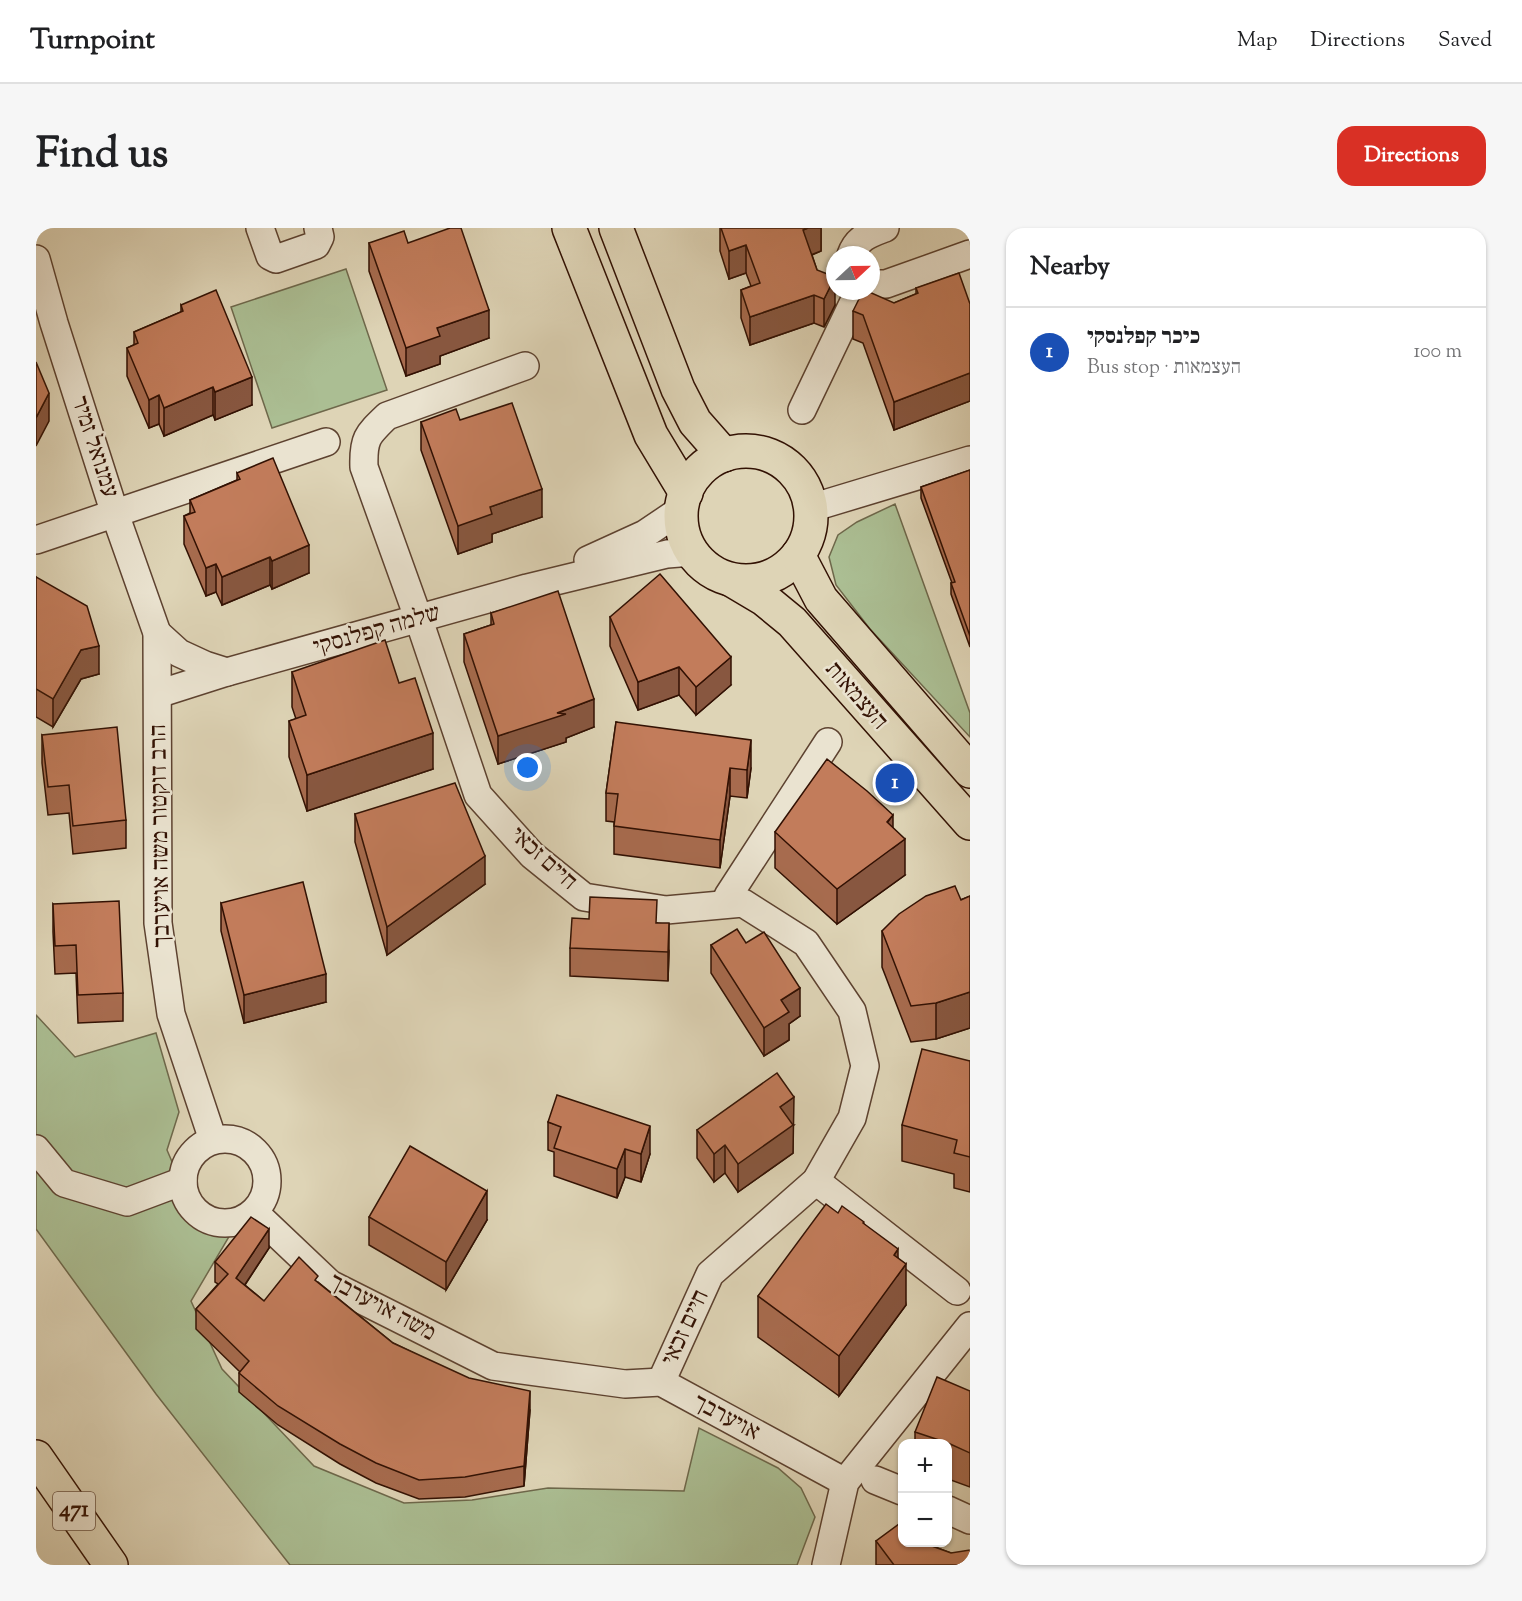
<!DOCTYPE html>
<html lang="en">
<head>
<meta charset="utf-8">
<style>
	body { margin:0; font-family:"Sorts Mill Goudy","Frank Ruhl Libre",serif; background:#f6f6f6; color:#202124 }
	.controls { position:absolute; right:18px; bottom:18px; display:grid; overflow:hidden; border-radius:12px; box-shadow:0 2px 4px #0004 }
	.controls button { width:54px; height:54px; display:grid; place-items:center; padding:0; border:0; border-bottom:2px solid #e0e0e0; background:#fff; color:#202124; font:30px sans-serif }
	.compass { position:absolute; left:790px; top:18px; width:54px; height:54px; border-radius:50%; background:#fff; box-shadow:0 2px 4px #0004; rotate:68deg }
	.you { position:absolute; left:492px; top:540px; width:21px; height:21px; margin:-15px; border:4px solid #fff; border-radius:50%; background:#1a73e8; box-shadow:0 0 0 9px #1a73e833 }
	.badge { display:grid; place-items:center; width:39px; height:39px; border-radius:50%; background:#d93025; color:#fff; font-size:20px; font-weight:700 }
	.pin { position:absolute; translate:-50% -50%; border:3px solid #fff; box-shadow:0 2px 6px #0006 }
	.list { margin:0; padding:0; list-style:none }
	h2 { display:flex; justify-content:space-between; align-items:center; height:78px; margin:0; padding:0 24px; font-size:26px }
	h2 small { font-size:20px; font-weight:400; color:#757577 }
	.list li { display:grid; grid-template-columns:39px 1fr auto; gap:18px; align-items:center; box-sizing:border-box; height:90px; padding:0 24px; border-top:2px solid #e0e0e0 }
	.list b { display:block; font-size:22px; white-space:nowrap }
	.list p { margin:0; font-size:20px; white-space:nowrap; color:#757577 }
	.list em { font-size:20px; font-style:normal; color:#757577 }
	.map { position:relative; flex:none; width:934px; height:1337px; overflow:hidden; border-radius:18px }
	header { display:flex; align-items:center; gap:36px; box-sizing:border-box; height:84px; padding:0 30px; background:#fff; border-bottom:2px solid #e0e0e0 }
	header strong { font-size:28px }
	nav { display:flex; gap:33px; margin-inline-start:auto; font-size:21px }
	.intro { display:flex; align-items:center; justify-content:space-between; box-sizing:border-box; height:144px; padding:0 36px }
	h1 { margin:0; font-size:42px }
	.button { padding:15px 27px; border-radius:18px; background:#d93025; color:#fff; font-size:21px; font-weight:700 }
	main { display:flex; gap:36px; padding:0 36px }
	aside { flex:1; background:#fff; border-radius:18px; box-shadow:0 2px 4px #0004 }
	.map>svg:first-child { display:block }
	.green { fill:#abbe93; stroke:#6e684b; stroke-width:1.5 }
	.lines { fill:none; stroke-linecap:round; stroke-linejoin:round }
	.minor-casing { stroke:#5d4230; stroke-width:30 }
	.major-casing { stroke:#321103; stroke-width:36 }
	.highway-casing { stroke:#321103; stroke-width:36 }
	.minor { stroke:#eae3d0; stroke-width:27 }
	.major { stroke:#ded4b6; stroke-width:33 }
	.highway { stroke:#ded4b6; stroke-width:33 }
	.wall { fill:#a76b4e; stroke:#321103; stroke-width:1.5 }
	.shaded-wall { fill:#885740; stroke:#321103; stroke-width:1.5 }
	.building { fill:#c27c5b; stroke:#321103; stroke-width:1.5 }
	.labels { text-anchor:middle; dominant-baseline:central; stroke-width:5; stroke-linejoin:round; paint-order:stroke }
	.shield { fill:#eae3d0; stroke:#695040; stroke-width:1.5 }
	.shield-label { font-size:22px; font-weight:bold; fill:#321103 }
	.street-label { font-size:24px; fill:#321103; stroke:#eae3d0 }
</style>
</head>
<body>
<header>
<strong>Turnpoint</strong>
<nav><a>Map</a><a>Directions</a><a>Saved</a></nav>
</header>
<div class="intro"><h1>Find us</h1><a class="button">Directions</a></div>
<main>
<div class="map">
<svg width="934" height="1337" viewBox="0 0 934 1337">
	<rect width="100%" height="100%" fill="#ded4b6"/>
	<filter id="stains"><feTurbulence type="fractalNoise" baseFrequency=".00333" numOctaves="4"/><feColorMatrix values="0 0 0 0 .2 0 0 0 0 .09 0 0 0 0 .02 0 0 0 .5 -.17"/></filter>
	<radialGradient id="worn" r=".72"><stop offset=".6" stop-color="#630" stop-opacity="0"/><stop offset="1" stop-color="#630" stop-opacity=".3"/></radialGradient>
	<g class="green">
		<polygon points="310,41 351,162 236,200 195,79"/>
		<polygon points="859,276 934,485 934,509 834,401 800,357 793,329 802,307 821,294"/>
		<polygon points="0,787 39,829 120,805 143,884 131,922 154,976 194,1007 155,1073 186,1141 278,1238 368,1275 436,1272 512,1260 648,1263 663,1200 742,1240 765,1260 779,1289 761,1337 254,1337 120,1166 0,1001"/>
	</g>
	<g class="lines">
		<defs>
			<g id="minor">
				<polyline points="224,0 234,28 240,31 280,17 284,9 282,0"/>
				<path d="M815,27c6,-17 18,-21 34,-27"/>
				<polyline points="0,31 18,95 79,286 121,405 122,695 135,786 177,912"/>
				<polyline points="835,56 850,56 934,26"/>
				<path d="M489,138l-138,50c-20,19 -24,23 -23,51l55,153 59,175 54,60 52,42 82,13 77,-7 63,40 46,68 13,55 -13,52 -36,63 -106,93 -49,108"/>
				<polyline points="766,182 823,63"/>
				<polyline points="775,280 934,232"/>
				<polyline points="0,312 290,214"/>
				<polyline points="552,332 609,306 646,281"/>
				<polyline points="121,405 143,425 169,437 191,444"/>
				<polyline points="122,466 191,444 491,360 631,326 656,324"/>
				<polyline points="692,668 792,514"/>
				<circle cx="189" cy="953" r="42"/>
				<polyline points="0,921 28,955 91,974 147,953"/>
				<polyline points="780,953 921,1063"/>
				<polyline points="218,984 294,1056 457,1138 589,1156 625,1154 809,1254"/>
				<polyline points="839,1252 866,1263"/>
				<polyline points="912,1282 934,1292"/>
				<polyline points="790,1337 809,1254 934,1098"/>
			</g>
			<g id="major">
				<polyline points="533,0 615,207 650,265"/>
				<polyline points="580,0 642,161 659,194 688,227"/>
				<circle cx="710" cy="288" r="65"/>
				<polyline points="762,327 785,371 934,543"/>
				<polyline points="696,352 728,371 756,394 934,595"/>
			</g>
			<polyline id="highway" points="0,1229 75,1337"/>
		</defs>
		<use href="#minor" class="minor-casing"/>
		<use href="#major" class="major-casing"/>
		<use href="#highway" class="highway-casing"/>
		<use href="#minor" class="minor"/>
		<use href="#major" class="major"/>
		<use href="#highway" class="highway"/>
	</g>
	<g class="wall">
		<polygon points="684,0 785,0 785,23 776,27 781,42 799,77 788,99 778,95 714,117 705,90 705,62 715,58 710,45 693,51 684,23"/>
		<polygon points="333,15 372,15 453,110 404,128 404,136 370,148 333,43"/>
		<polygon points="880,60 934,76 934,173 858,202 827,115 817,111 817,83 858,75 880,66"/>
		<polygon points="145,77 216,177 179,192 177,187 128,208 123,196 113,200 91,148 91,120 98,117 98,104 145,84"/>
		<polygon points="424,192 506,289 456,306 456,314 422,326 385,222 385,194"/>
		<polygon points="934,242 934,419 915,366 915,355 916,355 885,270 885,259"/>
		<polygon points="201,245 273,345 236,361 234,357 186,377 180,364 170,368 148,316 148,288 154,285 154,272 201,252"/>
		<polygon points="0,349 63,446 45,451 17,499 0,489"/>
		<polygon points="455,385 558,499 530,510 530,514 462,536 428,434 428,406 455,397"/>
		<polygon points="574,389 695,457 660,487 643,467 602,482 574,418"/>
		<polygon points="256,444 363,455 397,541 271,583 253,529 253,493 260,491 256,479"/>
		<polygon points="580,494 715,540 711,570 694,568 684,640 578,626 578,594 570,593 570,565"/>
		<polygon points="6,507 90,592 90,620 37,626 33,585 12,587 6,535"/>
		<polygon points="319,586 449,656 351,727 319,614"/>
		<polygon points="739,604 869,647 801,696 739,640"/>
		<polygon points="934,668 934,800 900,811 875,814 846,739 846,703"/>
		<polygon points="185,675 290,774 208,795 185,703"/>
		<polygon points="17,676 87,765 87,793 42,795 40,745 19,746 17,704"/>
		<polygon points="621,695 633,723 632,753 534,748 534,720"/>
		<polygon points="710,715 764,788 753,796 753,812 728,828 675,745 675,717"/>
		<polygon points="934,833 934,964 918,960 918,946 866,933 866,897"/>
		<polygon points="512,894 614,926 605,954 589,949 581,970 518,948 518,924 512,922"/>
		<polygon points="758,897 757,898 757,925 702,964 689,945 678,954 661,930 661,902"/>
		<polygon points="802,985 828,996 862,1030 870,1077 803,1168 722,1109 722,1068"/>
		<polygon points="333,989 451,992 410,1062 333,1017"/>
		<polygon points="233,1020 209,1057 228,1073 282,1054 357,1115 494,1182 488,1258 429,1269 383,1271 340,1255 304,1236 242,1197 203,1164 203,1145 204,1144 160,1101 160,1081 182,1056 179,1054 179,1034"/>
		<polygon points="934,1163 934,1259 912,1251 912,1215 879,1215 879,1204"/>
		<polygon points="840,1313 896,1318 915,1325 934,1337 840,1337"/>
	</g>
	<g class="shaded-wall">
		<polygon points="772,0 785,0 785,23 767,30 767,2"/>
		<polygon points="710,17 710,45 693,51 693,23"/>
		<polygon points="799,49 799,77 788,99 788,71"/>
		<polygon points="778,67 778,95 714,117 714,89"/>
		<polygon points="453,82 453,110 404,128 404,136 370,148 370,120 401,100"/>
		<polygon points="934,145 934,173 858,202 858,174"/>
		<polygon points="216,149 216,177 179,192 179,164"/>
		<polygon points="177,159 177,187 128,208 128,180"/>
		<polygon points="13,165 13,193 0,218 0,190"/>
		<polygon points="123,167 123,196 113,200 113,172"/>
		<polygon points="506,261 506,289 456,306 456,314 422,326 422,298 454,279"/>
		<polygon points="273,317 273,345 236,361 236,333"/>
		<polygon points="234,329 234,357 186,377 186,349"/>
		<polygon points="180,336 180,364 170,368 170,340"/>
		<polygon points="63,418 63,446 45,451 17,499 17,471 45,422"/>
		<polygon points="695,429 695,457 660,487 660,459"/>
		<polygon points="643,439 643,467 602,482 602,454"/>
		<polygon points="558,471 558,499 530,510 530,514 462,536 462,508"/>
		<polygon points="397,505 397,541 271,583 271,547"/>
		<polygon points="715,512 715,540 711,570 711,542"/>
		<polygon points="694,540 694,568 684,640 684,612"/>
		<polygon points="857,587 857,620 869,611 869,647 801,696 801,661"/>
		<polygon points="449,628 449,656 351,727 351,699"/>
		<polygon points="633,695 633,723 632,753 632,724"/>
		<polygon points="290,746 290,774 208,795 208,767"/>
		<polygon points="764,760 764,788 753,796 753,812 728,828 728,800 745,772"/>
		<polygon points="934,764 934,800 900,811 900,775"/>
		<polygon points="758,869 757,925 702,964 702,936 744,879"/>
		<polygon points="614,898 614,926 605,954 605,926"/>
		<polygon points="689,917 689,945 678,954 678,926"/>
		<polygon points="589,921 589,949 581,970 581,941"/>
		<polygon points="451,963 451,992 410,1062 410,1034"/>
		<polygon points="233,1001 233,1020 200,1070 200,1050"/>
		<polygon points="862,1021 862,1047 870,1036 870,1077 803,1168 803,1128 858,1027"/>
		<polygon points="494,1163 494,1182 488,1258 488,1238"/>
	</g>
	<g class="building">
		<polygon points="414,0 425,0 453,82 401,100 404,108 370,120 333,15 368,3 372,15"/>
		<polygon points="685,0 772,0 767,2 781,42 799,49 788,71 778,67 714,89 705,62 724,55 710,17 693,23"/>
		<polygon points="923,45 934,76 934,145 858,174 827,87 817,83 827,63 831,63 858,75 882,65 880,60"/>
		<polygon points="180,62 216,149 179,164 177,159 128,180 123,167 113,172 91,120 102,115 98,104 147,83 145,77"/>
		<polygon points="0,134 13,165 0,190"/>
		<polygon points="476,175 506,261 454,279 456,286 422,298 385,194 420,181 424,192"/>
		<polygon points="237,230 273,317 236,333 234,329 186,349 180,336 170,340 148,288 159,284 154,272 204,251 201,245"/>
		<polygon points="934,242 934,408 915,355 919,354 885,259"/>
		<polygon points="624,346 695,429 660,459 643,439 602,454 574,389"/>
		<polygon points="0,349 51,378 63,418 45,422 17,471 0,461"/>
		<polygon points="522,363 558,471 521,485 530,486 462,508 428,406 458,396 455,385"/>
		<polygon points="349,412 363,455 379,450 397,505 271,547 253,493 270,487 256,444"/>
		<polygon points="580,494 715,512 711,542 694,540 684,612 578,598 582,566 570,565"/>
		<polygon points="81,499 90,592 37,598 33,557 12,559 6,507"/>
		<polygon points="791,531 831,563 857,587 851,594 869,611 801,661 739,604"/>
		<polygon points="419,555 449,628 351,699 319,586"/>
		<polygon points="267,654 290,746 208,767 185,675"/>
		<polygon points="919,658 925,672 934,668 934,764 900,775 875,778 846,703 863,686 890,668"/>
		<polygon points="554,669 621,672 620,695 633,695 632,724 534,720 536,690 553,691"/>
		<polygon points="83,673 87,765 42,767 40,717 19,718 17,676"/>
		<polygon points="701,701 710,715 728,704 764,760 745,772 753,784 728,800 675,717"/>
		<polygon points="886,821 934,833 934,929 918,925 921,912 866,897"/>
		<polygon points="741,845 758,869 744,879 757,897 702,936 689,917 678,926 661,902"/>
		<polygon points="521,867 614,898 605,926 589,921 581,941 518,920 525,899 512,894"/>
		<polygon points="374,918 451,963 410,1034 333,989"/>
		<polygon points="790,976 802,985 806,978 828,994 827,995 862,1021 858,1027 870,1036 803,1128 722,1068"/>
		<polygon points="215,989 233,1001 200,1050 228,1073 263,1029 282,1048 279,1052 357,1115 433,1150 494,1163 488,1238 429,1249 383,1252 340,1235 304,1216 242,1178 203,1145 213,1133 160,1081 192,1046 179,1034"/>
		<polygon points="901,1149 934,1163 934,1225 912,1215 879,1204"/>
		<polygon points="867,1293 867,1314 893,1314 896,1318 915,1325 934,1322 934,1337 858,1337 840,1313"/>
	</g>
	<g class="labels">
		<rect class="shield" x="17" y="1264" width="42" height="38" rx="4.5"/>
		<g class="shield-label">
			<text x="38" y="1283">471</text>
		</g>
		<g class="street-label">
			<text transform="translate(58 219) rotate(72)">עמנואל זמיר</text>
			<text transform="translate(341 403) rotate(-16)">שלמה קפלנסקי</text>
			<text transform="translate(820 468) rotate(49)">העצמאות</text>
			<text transform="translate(125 608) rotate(-91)">הרב דוקטור משה אויערבך</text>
			<text transform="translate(507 631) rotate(42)">חיים זכאי</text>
			<text transform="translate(346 1080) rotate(28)">משה אויערבך</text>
			<text transform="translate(650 1100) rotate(-65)">חיים זכאי</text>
			<text transform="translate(690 1190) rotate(28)">אויערבך</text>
		</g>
	</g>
	<rect width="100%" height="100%" filter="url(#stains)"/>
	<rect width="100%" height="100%" fill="url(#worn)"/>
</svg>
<div class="controls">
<button>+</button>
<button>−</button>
</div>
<svg class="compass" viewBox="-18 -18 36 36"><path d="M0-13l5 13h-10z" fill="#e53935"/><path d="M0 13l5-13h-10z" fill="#757577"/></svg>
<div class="you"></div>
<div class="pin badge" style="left:859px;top:555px;background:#1a4fb4">1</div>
</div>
<aside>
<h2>Nearby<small></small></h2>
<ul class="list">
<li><span class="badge" style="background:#1a4fb4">1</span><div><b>כיכר קפלנסקי</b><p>Bus stop · העצמאות</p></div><em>100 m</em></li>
</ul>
</aside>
</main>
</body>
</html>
